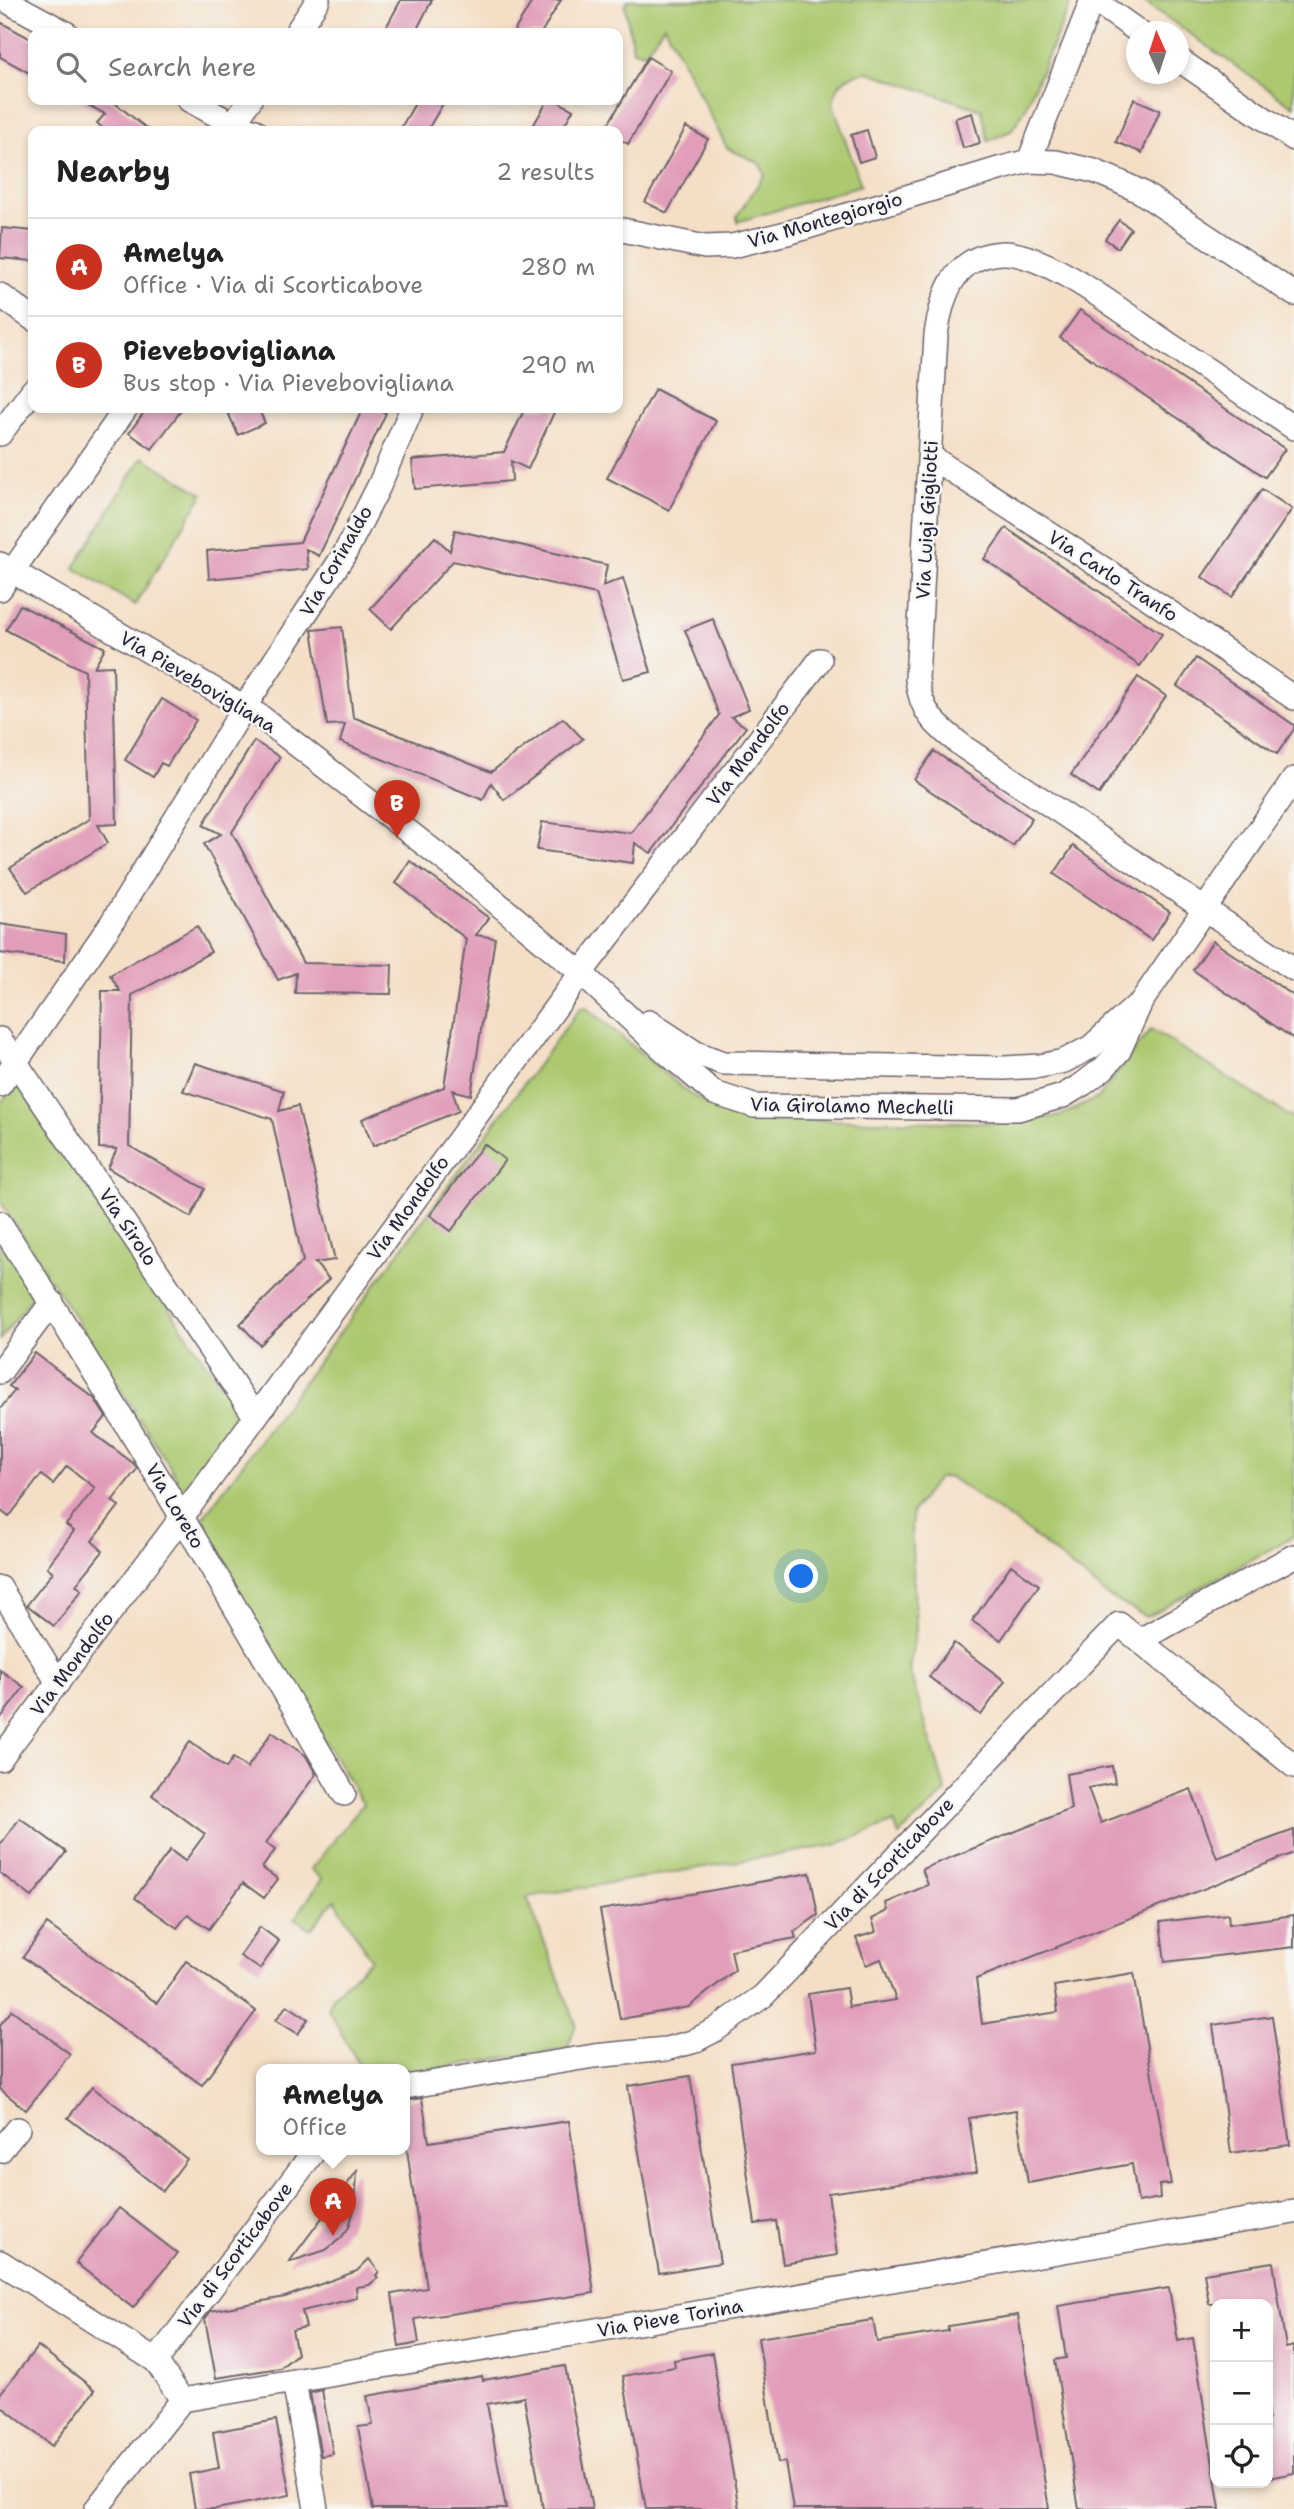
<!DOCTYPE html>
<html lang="en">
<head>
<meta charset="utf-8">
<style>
	body { margin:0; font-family:"Shantell Sans",sans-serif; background:#f6f6f6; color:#222 }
	.controls { position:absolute; right:21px; bottom:21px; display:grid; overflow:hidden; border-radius:14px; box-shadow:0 4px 10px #0003 }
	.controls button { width:63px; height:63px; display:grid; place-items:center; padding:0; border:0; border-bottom:2px solid #e0e0e0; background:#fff; color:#222; font:35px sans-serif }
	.compass { position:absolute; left:1126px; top:21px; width:63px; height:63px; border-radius:50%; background:#fff; box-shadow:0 4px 10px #0003; rotate:357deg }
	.you { position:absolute; left:802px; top:1577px; width:24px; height:24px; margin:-18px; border:5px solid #fff; border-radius:50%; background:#1a73e8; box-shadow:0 0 0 10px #1a73e833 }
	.badge { display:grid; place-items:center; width:46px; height:46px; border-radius:50%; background:#c8321e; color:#fff; font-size:23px; font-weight:700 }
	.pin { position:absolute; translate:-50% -58px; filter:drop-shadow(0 2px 4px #0008) }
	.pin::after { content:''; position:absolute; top:37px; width:24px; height:21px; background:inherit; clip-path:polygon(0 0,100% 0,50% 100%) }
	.popup { position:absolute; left:256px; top:2064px; width:154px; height:91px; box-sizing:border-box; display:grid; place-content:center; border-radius:14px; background:#fff; filter:drop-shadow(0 2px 5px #0005); font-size:23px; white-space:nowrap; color:#767676 }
	.popup b { font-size:26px; color:#222 }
	.popup::after { content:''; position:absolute; left:50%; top:100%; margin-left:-14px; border:14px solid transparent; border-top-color:#fff }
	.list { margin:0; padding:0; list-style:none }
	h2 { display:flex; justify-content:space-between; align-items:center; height:91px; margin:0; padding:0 28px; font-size:30px }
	h2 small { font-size:23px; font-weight:400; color:#767676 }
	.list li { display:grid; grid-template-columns:46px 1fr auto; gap:21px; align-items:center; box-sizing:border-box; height:98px; padding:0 28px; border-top:2px solid #e0e0e0 }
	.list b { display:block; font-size:26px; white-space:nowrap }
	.list p { margin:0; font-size:23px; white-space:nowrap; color:#767676 }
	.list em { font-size:23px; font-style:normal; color:#767676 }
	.icon { flex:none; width:38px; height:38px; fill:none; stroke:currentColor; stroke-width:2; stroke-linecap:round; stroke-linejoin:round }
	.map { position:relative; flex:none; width:1294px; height:2509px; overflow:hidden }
	.search { position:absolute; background:#fff; box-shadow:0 4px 10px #0003; left:28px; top:28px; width:595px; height:77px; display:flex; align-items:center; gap:18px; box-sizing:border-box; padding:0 24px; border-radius:14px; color:#767676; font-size:26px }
	.panel { position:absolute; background:#fff; box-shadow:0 4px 10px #0003; left:28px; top:126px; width:595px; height:287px; border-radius:14px }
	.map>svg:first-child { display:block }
	.green { fill:#acc970; stroke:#677656; stroke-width:2 }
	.building { fill:#e19dba }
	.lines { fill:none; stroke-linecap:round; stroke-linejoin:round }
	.minor-casing { stroke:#6c646c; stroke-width:26 }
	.minor { stroke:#fff; stroke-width:23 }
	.labels { text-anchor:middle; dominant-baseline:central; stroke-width:5; stroke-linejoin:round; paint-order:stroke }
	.street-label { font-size:19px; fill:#22223b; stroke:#f6f6f2 }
</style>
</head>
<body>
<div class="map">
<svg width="1294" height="2509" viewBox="0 0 1294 2509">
	<rect width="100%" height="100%" fill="#f6f6f2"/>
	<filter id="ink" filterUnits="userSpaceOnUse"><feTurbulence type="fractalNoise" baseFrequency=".0143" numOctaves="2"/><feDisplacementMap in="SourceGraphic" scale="14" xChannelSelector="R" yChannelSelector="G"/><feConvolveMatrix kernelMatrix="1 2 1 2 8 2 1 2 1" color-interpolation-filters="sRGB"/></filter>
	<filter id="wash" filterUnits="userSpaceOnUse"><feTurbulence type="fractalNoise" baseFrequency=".00686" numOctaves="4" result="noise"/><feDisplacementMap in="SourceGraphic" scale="28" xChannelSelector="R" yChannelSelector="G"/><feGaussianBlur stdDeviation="1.57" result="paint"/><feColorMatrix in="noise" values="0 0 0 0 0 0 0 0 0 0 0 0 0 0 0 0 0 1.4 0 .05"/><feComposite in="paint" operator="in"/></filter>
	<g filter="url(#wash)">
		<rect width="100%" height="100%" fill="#f4dfc6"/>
		<g class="green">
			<path d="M628,0h444l-48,111 -13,20 -23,10 -6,-31 -114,-38c-21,2 -32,10 -35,32l28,81 -124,37v-6l28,-42 -6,-11 -32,-15 -63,-123 -19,28 -12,-3 -8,-45z"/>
			<polygon points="1142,0 1294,0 1294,107"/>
			<polygon points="142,457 203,494 135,605 74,568"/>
			<polygon points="586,1007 691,1095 740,1119 1009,1123 1060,1116 1098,1098 1151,1029 1294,1119 1294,1536 1147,1617 1109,1597 1030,1533 950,1477 938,1478 913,1511 911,1526 916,1629 909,1669 946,1792 899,1835 894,1822 835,1845 527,1897 576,2024 567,2049 405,2073 405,2070 362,2070 328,2009 333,1996 371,1959 335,1900 311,1929 295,1918 322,1879 311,1869 363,1804 196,1527 580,1008"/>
			<polygon points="17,1082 222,1387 242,1412 184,1488 179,1489 173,1481 177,1478 140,1419 135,1421 130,1413 134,1410 51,1280 46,1283 41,1274 45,1270 0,1201 0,1104"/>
			<polygon points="0,1238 33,1295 0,1340"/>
		</g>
		<g id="blocks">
			<g class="building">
				<polygon points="401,0 432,0 415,33 383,33"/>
				<polygon points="533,0 561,0 541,33 513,33"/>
				<polygon points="0,22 33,40 33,75 0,57"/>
				<polygon points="648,57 671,71 628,144 618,138 618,131 604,131"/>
				<polygon points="1134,99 1160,110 1142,153 1116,142"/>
				<polygon points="79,100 111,100 150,131 106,131 97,123 105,114"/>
				<polygon points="417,100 445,100 427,131 399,131"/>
				<polygon points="548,100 555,100 573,110 561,131 530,131"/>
				<polygon points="972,113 980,143 963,148 955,118"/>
				<polygon points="686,127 708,139 667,213 645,202"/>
				<polygon points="867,130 875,157 859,162 851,135"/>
				<polygon points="1119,220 1131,229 1118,248 1105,239"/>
				<polygon points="2,228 33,231 33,261 0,258"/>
				<polygon points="1080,310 1285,449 1265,477 1060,338"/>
				<polygon points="655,389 716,421 669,510 607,478"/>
				<polygon points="147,408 183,408 152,449 129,433"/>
				<polygon points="226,408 258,408 265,423 238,435"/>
				<polygon points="363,408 373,408 386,413 319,556 306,549 308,569 209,579 207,551 300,542"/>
				<polygon points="525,408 556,408 528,469 511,461 512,481 415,489 412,460 504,452"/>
				<polygon points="1262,489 1292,509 1232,597 1202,577"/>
				<polygon points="1006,528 1162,634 1140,666 984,559"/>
				<polygon points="455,530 607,565 603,586 623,578 651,672 623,679 596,594 453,561 391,629 370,609 435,537 450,551"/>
				<polygon points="20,605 105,648 94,667 113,666 117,824 98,825 108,843 27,892 10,868 89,819 85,671 6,630"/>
				<polygon points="713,619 749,709 731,717 746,727 651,853 635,843 633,863 537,850 542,822 631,833 719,715 685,630"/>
				<polygon points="342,627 353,717 491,772 563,718 583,739 504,800 491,783 483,800 340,742 345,724 327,725 312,630"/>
				<polygon points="1196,658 1294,725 1294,729 1277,754 1177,686"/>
				<polygon points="1138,677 1166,696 1099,794 1071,775"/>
				<polygon points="162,699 196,720 167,766 161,763 153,777 125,760"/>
				<polygon points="254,741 280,757 232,832 303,963 392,965 391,994 295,993 296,973 278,980 204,844 221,834 203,825"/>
				<polygon points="934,751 1032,818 1013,846 914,780"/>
				<polygon points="1073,846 1170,912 1151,940 1054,874"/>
				<polygon points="410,861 489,918 476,935 495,938 471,1095 452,1090 459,1111 373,1146 362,1119 444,1087 466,939 396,883"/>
				<polygon points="0,924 66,934 65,961 0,953"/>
				<polygon points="197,926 211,952 132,995 129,1146 205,1189 191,1217 108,1168 117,1149 99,1148 102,991 120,991 110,975"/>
				<polygon points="1213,941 1294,996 1294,1039 1193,970"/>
				<polygon points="195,1063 284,1091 279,1111 298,1106 335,1260 315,1263 329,1279 260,1345 240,1324 303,1261 272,1119 183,1091"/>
				<polygon points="484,1144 505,1160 451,1231 430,1215"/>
				<polygon points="35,1353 94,1398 106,1417 93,1433 133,1463 137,1469 112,1501 119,1506 92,1541 103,1551 76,1585 82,1590 54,1626 27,1605 53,1572 47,1567 74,1531 66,1525 95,1488 67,1466 53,1484 41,1475 9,1517 0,1510 0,1409 15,1390 9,1386"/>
				<polygon points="1011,1565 1039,1585 1001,1640 972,1621"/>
				<polygon points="954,1643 1005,1681 981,1715 929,1677"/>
				<polygon points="0,1670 24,1687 0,1719"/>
				<polygon points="272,1732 306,1756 316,1774 266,1843 275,1850 262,1868 278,1879 264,1898 243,1883 209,1929 188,1914 177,1928 135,1898 170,1850 185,1861 205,1834 152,1795 190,1742 226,1768 233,1758 247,1768"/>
				<polygon points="1112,1766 1115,1783 1088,1788 1101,1823 1191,1789 1217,1858 1294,1830 1294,1853 976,1979 982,2024 1058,2012 1054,1986 1134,1973 1171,2184 1159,2185 1160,2198 1138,2202 1132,2164 1028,2183 1016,2110 969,2118 977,2172 828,2193 837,2255 783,2264 776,2221 755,2224 731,2063 816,2050 808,1994 846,1988 849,2007 896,2000 881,1959 866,1965 856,1938 876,1932 872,1919 888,1911 886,1903 928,1885 922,1869 1071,1809 1066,1774"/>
				<polygon points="20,1818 66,1852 32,1897 0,1873 0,1845"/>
				<polygon points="810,1873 818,1915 794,1932 796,1938 731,1950 735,1970 689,2007 620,2019 600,1910"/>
				<polygon points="1228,1914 1229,1924 1294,1915 1294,1947 1165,1962 1160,1922"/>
				<polygon points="47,1924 157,2003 186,1961 256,2011 202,2085 23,1957"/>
				<polygon points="260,1927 279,1941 260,1969 240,1956"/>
				<polygon points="287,2005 308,2019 298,2034 276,2020"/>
				<polygon points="12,2010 70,2054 26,2110 0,2089 0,2025"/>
				<polygon points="1272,2016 1290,2145 1231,2153 1213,2025"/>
				<polygon points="690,2076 720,2263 659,2273 628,2086"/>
				<polygon points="92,2087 187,2159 163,2191 68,2118"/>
				<polygon points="422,2098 429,2142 569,2121 594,2293 415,2319 419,2343 399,2347 392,2294 427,2288 405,2136 405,2101"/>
				<polygon points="357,2171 355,2206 349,2227 341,2238 326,2250 289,2262"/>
				<polygon points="119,2208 177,2253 133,2308 76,2263"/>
				<polygon points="369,2259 379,2272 376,2275 378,2278 369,2285 356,2287 357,2298 302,2311 306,2327 292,2330 297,2354 280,2368 216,2378 205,2319 211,2311 285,2297 357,2271"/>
				<polygon points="1273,2262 1286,2348 1294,2346 1294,2473 1268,2478 1268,2304 1209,2304 1204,2273"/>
				<polygon points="1169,2288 1178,2341 1193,2338 1220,2509 1079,2509 1055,2360 1066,2358 1058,2306"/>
				<polygon points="1018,2315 1049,2509 793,2509 785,2462 778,2463 758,2338 873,2320 877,2342 948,2331 948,2326"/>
				<polygon points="38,2346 95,2390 52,2446 0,2405 0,2394"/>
				<polygon points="712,2353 739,2509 646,2509 623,2376 675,2367 674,2360"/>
				<polygon points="565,2366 592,2509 543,2509 524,2397 487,2404 506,2509 373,2509 358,2427 373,2425 367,2396 482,2376 483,2380"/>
				<polygon points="322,2390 333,2454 321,2456 310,2393"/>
				<polygon points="276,2420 290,2495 216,2509 195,2509 189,2474 219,2468 213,2432"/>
			</g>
		</g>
	</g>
	<g filter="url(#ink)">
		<use href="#blocks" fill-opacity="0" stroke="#6c646c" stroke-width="2"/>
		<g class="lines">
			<defs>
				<g id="minor">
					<polyline points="5,0 66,33"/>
					<polyline points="1094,0 1139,32"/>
					<polyline points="296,33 318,0"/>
					<polyline points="1178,59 1294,139"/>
					<polyline points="189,100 233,124 255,131"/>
					<polyline points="228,131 250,100"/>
					<polyline points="1029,161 1092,0"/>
					<polyline points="618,229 705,247 732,246 791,232 1002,168 1029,161 1056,162 1094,171 1118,181 1141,192 1294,294"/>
					<polyline points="0,295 33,319"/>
					<path d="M1294,428c-43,-29 -86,-58 -128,-86 -37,-25 -119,-90 -163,-89 -49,2 -61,41 -67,82l-19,344c4,36 20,47 48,69l329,221"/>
					<polyline points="0,434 33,390"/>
					<polyline points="931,457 1150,599 1294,698"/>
					<polyline points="0,564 261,717 454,867 581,973 667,1053 714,1093 754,1106 1018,1109 1063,1096 1083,1084 1104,1068 1119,1051 1141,1002 1294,779"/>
					<polyline points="0,589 126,408"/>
					<polyline points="649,1022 696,1053 723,1063 1005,1068 1040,1066 1064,1061 1091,1047 1136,1006"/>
					<polyline points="0,1039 255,1416"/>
					<polyline points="0,1085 111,924 245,706 344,555 379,486 412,408"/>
					<path d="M0,1223c121,186 232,379 344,571"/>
					<polyline points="0,1372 52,1302"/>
					<polyline points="0,1588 58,1683"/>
					<polyline points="1140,1640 1294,1556"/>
					<polyline points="0,1759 182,1517 581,973 820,660"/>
					<polyline points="405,2087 594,2056 666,2049 692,2042 715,2030 763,1996 1119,1624 1294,1766"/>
					<polyline points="0,2151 18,2129"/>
					<polyline points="0,2262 156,2361 182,2400"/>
					<polyline points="156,2361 315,2150"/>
					<polyline points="294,2381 316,2509"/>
					<polyline points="96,2509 182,2400 1294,2212"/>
				</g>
			</defs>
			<use href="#minor" class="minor-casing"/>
			<use href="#minor" class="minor"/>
		</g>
	</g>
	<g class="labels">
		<g class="street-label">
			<text transform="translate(825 220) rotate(-16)">Via Montegiorgio</text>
			<text transform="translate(927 520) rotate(-87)">Via Luigi Gigliotti</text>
			<text transform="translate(336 561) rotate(-60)">Via Corinaldo</text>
			<text transform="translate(1113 576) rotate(33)">Via Carlo Tranfo</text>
			<text transform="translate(198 682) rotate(31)">Via Pievebovigliana</text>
			<text transform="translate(748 754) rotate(-53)">Via Mondolfo</text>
			<text transform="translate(852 1106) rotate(1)">Via Girolamo Mechelli</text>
			<text transform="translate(408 1208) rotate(-54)">Via Mondolfo</text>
			<text transform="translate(128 1227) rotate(56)">Via Sirolo</text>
			<text transform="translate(175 1506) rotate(59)">Via Loreto</text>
			<text transform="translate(72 1664) rotate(-53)">Via Mondolfo</text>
			<text transform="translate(889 1864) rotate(-46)">Via di Scorticabove</text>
			<text transform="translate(235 2255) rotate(-53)">Via di Scorticabove</text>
			<text transform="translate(670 2318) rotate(-10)">Via Pieve Torina</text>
		</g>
	</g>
</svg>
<div class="controls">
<button>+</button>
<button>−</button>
<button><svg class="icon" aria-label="locate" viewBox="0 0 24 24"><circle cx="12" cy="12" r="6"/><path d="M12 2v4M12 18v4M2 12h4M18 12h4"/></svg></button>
</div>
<svg class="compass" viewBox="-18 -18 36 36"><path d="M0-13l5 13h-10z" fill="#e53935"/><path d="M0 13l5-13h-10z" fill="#767676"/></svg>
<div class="you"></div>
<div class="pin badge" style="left:333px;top:2236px">A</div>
<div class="popup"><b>Amelya</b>Office</div>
<div class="pin badge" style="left:397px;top:838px">B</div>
<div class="search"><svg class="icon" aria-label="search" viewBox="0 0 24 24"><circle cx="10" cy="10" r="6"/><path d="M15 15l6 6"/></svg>Search here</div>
<section class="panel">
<h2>Nearby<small>2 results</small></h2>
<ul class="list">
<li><span class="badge">A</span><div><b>Amelya</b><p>Office · Via di Scorticabove</p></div><em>280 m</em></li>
<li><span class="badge">B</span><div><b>Pievebovigliana</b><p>Bus stop · Via Pievebovigliana</p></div><em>290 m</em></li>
</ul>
</section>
</div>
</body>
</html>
